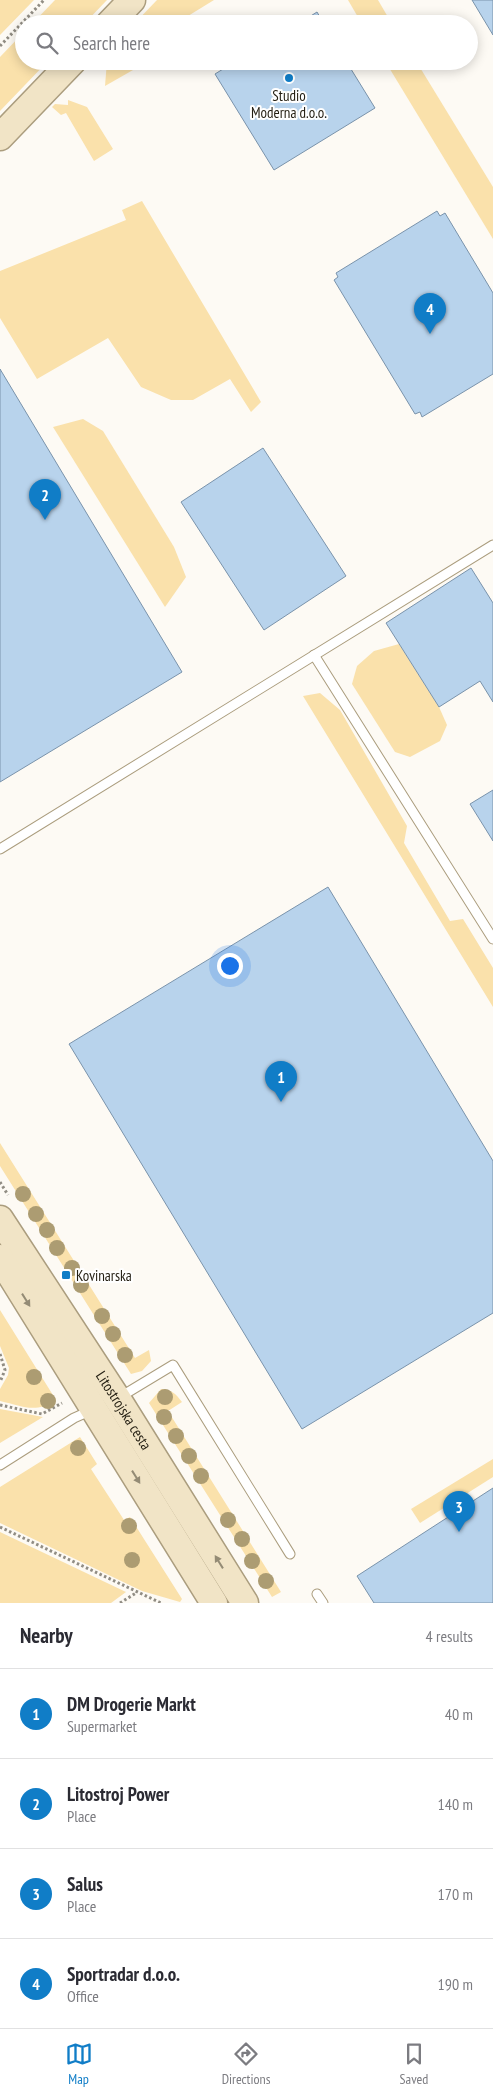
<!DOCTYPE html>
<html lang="en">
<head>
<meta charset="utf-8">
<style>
	body { margin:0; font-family:"PT Sans Narrow",sans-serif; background:#f7f7f7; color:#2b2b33 }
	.you { position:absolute; left:229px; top:965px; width:18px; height:18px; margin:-12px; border:4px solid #fff; border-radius:50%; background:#1a73e8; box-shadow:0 0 0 8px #1a73e833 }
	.badge { display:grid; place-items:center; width:32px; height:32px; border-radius:50%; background:#107dc7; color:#fff; font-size:16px; font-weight:700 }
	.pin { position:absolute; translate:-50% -41px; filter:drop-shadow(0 1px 2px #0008) }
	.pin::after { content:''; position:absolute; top:26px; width:18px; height:15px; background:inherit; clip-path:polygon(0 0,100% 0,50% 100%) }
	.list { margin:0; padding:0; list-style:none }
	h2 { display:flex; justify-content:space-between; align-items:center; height:65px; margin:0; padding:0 20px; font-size:21px }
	h2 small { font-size:16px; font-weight:400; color:#7c7c81 }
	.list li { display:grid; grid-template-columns:32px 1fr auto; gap:15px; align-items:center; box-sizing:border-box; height:90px; padding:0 20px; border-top:1px solid #e1e1e2 }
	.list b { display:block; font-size:19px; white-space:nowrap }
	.list p { margin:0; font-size:16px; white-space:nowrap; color:#7c7c81 }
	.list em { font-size:16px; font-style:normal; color:#7c7c81 }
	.icon { flex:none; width:28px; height:28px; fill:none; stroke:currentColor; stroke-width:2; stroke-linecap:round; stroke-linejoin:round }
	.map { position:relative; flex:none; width:493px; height:1603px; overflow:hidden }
	.search { position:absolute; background:#fff; box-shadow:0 2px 12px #0003; left:15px; right:15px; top:15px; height:55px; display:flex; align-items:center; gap:12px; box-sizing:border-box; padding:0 18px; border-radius:28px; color:#7c7c81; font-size:19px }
	.sheet { height:425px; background:#fff }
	nav { display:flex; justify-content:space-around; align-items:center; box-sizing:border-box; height:70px; border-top:1px solid #e1e1e2; background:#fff; font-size:14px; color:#7c7c81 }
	nav a { display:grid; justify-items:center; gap:2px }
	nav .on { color:#107dc7 }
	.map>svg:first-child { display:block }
	.green { fill:#fae1ab }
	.building { fill:#b8d3ec; stroke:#7a93ab }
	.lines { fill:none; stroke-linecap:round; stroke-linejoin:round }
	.lane-casing { stroke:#ab9d7e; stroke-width:11 }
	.secondary-casing { stroke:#ab9d7e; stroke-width:29 }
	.path { stroke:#918d84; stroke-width:3; stroke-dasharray:2.5 2.5; stroke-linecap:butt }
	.lane { stroke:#fff; stroke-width:9 }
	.secondary { stroke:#f1e4c6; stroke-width:26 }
	.tree { fill:#ac9c72 }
	.oneway { fill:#948b75 }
	.poi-dot { fill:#107dc7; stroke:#fff; stroke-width:2 }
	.labels { text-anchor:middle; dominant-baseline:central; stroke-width:4; stroke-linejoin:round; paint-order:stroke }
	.poi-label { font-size:15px; fill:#231e12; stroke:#fff }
	.street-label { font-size:15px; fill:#231e12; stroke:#fff }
</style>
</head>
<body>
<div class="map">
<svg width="493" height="1603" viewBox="0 0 493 1603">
	<rect width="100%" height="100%" fill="#fdfaf4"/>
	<g class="green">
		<polygon points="0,0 34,0 0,35"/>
		<polygon points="55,0 107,0 84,24 32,24"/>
		<polygon points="157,0 214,0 175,24 134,24"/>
		<polygon points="348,0 378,0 392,24 362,24"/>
		<polygon points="24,32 24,61 48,61 0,111 0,57"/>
		<polygon points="107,61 137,61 140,66 105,86"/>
		<polygon points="385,61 416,61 493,187 493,239"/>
		<polygon points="68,100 87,107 113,149 94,161 66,113 61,115 52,107 55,104 68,105"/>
		<polygon points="142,201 261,402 251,412 230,379 193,400 171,400 141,387 108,338 37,379 0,318 0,271 126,220 122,210"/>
		<polygon points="83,419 103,431 174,547 186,577 165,607 53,427"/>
		<polygon points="399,644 439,707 447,725 440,741 410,757 395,752 352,684 357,666 374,651"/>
		<polygon points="320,693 340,710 407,826 404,843 450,921 463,919 493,968 493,1007 303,696"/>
		<polygon points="0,1143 135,1358 149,1350 151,1361 142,1371 131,1374 0,1166"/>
		<path d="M0,1310l56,90c-21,14 -33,6 -56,1v-12l8,-14 1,-7 -9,-22z"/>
		<path d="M161,1389c10,0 15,5 21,13l-14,9 113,181 -9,5 -123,-194z"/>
		<polygon points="0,1409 43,1417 0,1443"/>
		<polygon points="80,1437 97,1464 91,1469 124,1520 130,1517 182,1599 180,1602 142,1591 0,1523 0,1487"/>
		<polygon points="493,1459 493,1477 420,1523 411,1509"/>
		<polygon points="0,1532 126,1592 111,1603 0,1603"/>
	</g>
	<g class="building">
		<polygon points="472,0 493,0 493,35"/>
		<polygon points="317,12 324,24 298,24"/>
		<polygon points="236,61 346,61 375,108 274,170 215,74"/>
		<polygon points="437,211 440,216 445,213 493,293 493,374 422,417 420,412 415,414 334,280 338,277 336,273"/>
		<polygon points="0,369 182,672 0,782"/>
		<polygon points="263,448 346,576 264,630 181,502"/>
		<polygon points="471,568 493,603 493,702 480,681 439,707 386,623"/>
		<polygon points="493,790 493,841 470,804"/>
		<polygon points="328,887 493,1161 493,1313 302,1429 69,1044"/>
		<polygon points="493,1488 493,1603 374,1603 357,1576"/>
	</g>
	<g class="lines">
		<defs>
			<g id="lane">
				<polyline points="314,655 493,939"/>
				<polyline points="0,849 493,545"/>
				<polyline points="120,1397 173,1365 290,1554"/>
				<polyline points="0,1465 74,1418 92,1410"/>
				<polyline points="317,1594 323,1603"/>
			</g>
			<g id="secondary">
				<polyline points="109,24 132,0"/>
				<polyline points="0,137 73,61"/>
				<path id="s1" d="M0,1219l117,179 128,205"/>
				<polyline points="0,1258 214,1603"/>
			</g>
		</defs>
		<use href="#lane" class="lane-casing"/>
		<use href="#secondary" class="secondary-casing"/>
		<g class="path">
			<polyline points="0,46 44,0"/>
			<polyline points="0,1182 8,1195"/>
			<polyline points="0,1354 5,1370 0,1382"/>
			<polyline points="0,1405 42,1414 62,1403"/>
			<polyline points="0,1527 161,1603"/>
			<polyline points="120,1603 136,1593"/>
		</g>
		<use href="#lane" class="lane"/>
		<use href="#secondary" class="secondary"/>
	</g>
	<g class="tree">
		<circle cx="23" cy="1194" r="8"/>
		<circle cx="36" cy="1214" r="8"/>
		<circle cx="47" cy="1230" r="8"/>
		<circle cx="57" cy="1248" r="8"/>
		<circle cx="72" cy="1268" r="8"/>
		<circle cx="81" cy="1285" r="8"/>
		<circle cx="102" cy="1316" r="8"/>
		<circle cx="113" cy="1334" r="8"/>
		<circle cx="125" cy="1355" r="8"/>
		<circle cx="34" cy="1377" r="8"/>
		<circle cx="165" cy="1397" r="8"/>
		<circle cx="48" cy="1401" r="8"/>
		<circle cx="164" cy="1417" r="8"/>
		<circle cx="176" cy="1436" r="8"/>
		<circle cx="78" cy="1448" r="8"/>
		<circle cx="189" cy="1456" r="8"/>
		<circle cx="201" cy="1476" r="8"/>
		<circle cx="228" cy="1520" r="8"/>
		<circle cx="129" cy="1526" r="8"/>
		<circle cx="242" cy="1539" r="8"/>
		<circle cx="132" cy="1560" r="8"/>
		<circle cx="252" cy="1561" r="8"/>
		<circle cx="266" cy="1581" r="8"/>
	</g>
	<defs><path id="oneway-solid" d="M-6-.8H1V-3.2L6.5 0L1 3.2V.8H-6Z" transform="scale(1.25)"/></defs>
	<g class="oneway">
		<use href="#oneway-solid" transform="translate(26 1300) rotate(58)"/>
		<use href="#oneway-solid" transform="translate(136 1477) rotate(58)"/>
		<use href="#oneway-solid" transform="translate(219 1562) rotate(-122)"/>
	</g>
	<g class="poi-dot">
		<circle cx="289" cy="78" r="5"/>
		<rect x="61" y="1270" width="10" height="10" rx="2.5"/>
	</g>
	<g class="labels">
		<g class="poi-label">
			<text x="289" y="95">Studio<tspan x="289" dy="17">Moderna d.o.o.</tspan></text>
			<text x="76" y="1275" text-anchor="start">Kovinarska</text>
		</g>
		<g class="street-label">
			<text stroke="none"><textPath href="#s1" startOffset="228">Litostrojska cesta</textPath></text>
		</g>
	</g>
</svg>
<div class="you"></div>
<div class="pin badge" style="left:281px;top:1102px">1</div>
<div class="pin badge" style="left:45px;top:520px">2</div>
<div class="pin badge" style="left:459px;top:1532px">3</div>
<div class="pin badge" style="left:430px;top:334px">4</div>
<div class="search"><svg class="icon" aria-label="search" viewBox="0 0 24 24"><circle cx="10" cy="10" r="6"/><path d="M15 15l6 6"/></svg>Search here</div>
</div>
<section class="sheet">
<h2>Nearby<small>4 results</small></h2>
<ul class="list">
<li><span class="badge">1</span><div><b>DM Drogerie Markt</b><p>Supermarket</p></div><em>40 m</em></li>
<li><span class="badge">2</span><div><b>Litostroj Power</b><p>Place</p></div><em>140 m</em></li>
<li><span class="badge">3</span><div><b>Salus</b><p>Place</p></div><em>170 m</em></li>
<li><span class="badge">4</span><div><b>Sportradar d.o.o.</b><p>Office</p></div><em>190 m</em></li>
</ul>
</section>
<nav>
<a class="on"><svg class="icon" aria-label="map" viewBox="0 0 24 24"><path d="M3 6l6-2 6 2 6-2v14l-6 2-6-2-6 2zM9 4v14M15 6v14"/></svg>Map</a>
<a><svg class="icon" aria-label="directions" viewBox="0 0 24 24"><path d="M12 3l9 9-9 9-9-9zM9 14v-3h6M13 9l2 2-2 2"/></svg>Directions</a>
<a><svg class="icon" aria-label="saved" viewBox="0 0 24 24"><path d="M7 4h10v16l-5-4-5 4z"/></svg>Saved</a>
</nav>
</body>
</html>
